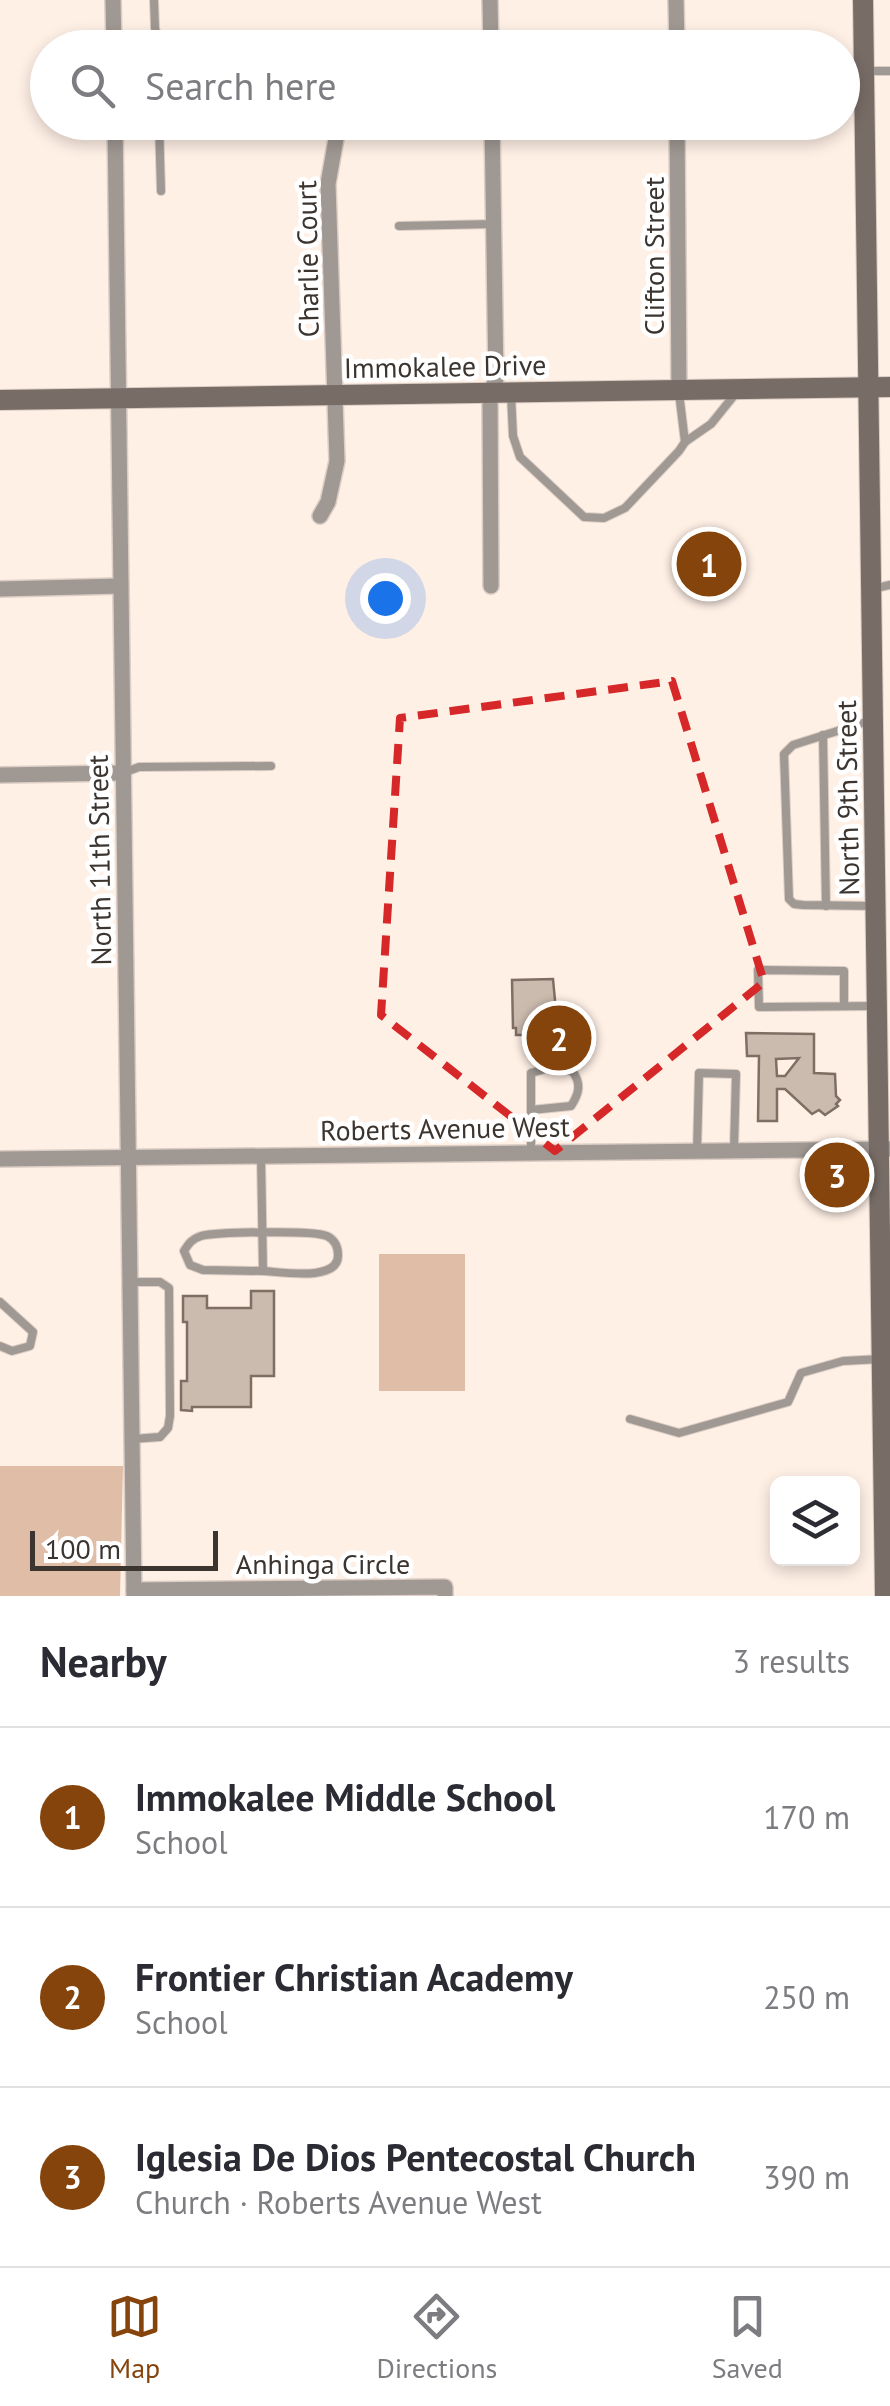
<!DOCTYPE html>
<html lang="en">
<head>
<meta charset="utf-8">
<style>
	body { margin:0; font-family:"PT Sans",sans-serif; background:#f2f2f3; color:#2b2b33 }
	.controls { position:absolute; right:30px; bottom:30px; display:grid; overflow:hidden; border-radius:15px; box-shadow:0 5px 15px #0003 }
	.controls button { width:90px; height:90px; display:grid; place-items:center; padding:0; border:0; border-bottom:2px solid #e1e1e2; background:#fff; color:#2b2b33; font:50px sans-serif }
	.scale { position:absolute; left:30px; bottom:25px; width:188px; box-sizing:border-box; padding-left:10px; border:5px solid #3b342f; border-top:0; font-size:28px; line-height:35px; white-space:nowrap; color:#3b342f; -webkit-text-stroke:8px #fff; paint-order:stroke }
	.you { position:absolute; left:385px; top:598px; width:35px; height:35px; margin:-25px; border:8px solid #fff; border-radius:50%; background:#1a73e8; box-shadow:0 0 0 15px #1a73e833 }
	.badge { display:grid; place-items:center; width:65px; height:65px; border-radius:50%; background:#84440b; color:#fff; font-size:32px; font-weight:700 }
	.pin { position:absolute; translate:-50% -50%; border:5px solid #fff; box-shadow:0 2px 10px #0006 }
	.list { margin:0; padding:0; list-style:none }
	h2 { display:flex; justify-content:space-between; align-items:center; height:130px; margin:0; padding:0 40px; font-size:42px }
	h2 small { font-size:32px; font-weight:400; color:#7c7c81 }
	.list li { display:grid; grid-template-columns:65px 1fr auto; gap:30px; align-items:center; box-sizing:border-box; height:180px; padding:0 40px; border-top:2px solid #e1e1e2 }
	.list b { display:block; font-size:38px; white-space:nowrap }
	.list p { margin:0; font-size:32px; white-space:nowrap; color:#7c7c81 }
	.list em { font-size:32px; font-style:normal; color:#7c7c81 }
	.icon { flex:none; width:55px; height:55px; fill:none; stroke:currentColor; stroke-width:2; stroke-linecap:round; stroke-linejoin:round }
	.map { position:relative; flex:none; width:890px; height:1596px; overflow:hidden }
	.search { position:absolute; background:#fff; box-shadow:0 5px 15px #0003; left:30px; right:30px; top:30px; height:110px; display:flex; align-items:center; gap:25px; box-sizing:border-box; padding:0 35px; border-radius:55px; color:#7c7c81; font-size:38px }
	.sheet { height:670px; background:#fff }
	nav { display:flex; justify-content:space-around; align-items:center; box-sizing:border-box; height:140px; border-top:2px solid #e1e1e2; background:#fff; font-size:28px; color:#7c7c81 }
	nav a { display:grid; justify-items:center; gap:5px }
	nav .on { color:#84440b }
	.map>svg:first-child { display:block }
	.green { fill:#dfbda7 }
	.building { fill:#cbbaae; stroke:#7e6e64; stroke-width:2.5; fill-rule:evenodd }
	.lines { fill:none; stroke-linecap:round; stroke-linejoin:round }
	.lane-casing { stroke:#dccec5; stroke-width:10 }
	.street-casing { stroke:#dccec5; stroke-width:18 }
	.secondary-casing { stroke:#dccec5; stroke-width:22 }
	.lane { stroke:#a09893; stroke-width:8 }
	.street { stroke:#a09893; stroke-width:15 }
	.secondary { stroke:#786d66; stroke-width:20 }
	.marked { fill:none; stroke:#d62828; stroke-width:8; stroke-dasharray:20 12; stroke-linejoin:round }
	.labels { text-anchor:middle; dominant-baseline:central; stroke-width:9; stroke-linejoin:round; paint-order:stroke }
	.street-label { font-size:28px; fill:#3b342f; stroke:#fff }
</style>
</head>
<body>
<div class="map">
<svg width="890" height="1596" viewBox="0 0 890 1596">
	<rect width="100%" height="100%" fill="#fff0e6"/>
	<g class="green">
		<rect x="379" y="1254" width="86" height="137"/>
		<polygon points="0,1466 123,1466 120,1596 0,1596"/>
	</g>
	<g class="building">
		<polygon points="553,979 556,1011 553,1036 538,1036 538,1043 527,1043 527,1035 516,1035 516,1028 513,1028 512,980"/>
		<path d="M746,1033l68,1v39l21,1 1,22 4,4 -4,4 2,2 -13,9 -6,-5 -7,4 -27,-25h-8v32h-19l1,-65h-12zM799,1058l-14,18h-8l-1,-17z"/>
		<polygon points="251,1291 274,1291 274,1376 251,1376 251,1407 192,1407 192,1411 181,1410 181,1381 187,1381 187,1322 183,1322 183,1296 207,1296 207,1308 251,1308"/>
	</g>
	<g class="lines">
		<defs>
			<g id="lane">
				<polyline points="154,0 155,28 160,48"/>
				<polyline points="864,71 890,71"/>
				<polyline points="159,122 161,191"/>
				<polyline points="399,226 494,224"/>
				<polyline points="511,394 513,436 520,457 584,517 604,518 625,508 679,451 685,442 679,393"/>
				<polyline points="685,442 711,424 736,393"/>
				<polyline points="872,589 890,585"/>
				<polyline points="869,721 793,745 784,754 789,899 794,904 803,905 874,906"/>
				<polyline points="823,735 826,906"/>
				<polyline points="123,773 139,767 271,766"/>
				<polyline points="844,1006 844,971 758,970 759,1007 876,1006"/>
				<path d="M531,1110l40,-4c8,-12 11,-23 1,-35l-20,-4 -21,6v79"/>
				<polyline points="697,1151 699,1073 736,1074 734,1149"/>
				<path d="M261,1155l2,116 -60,-1 -13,-5 -6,-14c5,-8 8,-12 17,-15 17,-4 112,-6 126,0 8,4 11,10 11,19 1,27 -56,17 -75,16"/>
				<polyline points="132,1282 160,1282 169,1288 170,1416 168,1428 160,1437 132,1439"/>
				<polyline points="0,1302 33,1332 30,1346 12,1351 0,1346"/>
				<polyline points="630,1419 679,1433 788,1402 801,1373 843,1361 881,1359"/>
			</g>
			<g id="street">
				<polyline points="113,0 114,48"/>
				<polyline points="490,0 491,48"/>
				<polyline points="676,0 677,48"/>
				<polyline points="115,122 134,1596"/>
				<polyline points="677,122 679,390"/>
				<polyline points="320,516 328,502 337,461 328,184 339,122"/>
				<polyline points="491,586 490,394 496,379 492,122"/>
				<polyline points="0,589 120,586"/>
				<polyline points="0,775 123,773"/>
				<polyline points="0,1159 890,1149"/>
				<polyline points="134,1590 445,1587 445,1596"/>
			</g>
			<g id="secondary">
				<polyline points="863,0 885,1596"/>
				<polyline points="0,400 890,387"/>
			</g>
		</defs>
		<use href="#lane" class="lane-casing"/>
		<use href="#street" class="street-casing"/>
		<use href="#secondary" class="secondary-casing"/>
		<use href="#lane" class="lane"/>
		<use href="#street" class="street"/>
		<use href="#secondary" class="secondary"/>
	</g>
	<path class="marked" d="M672,681l92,301 -209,169 -174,-136 19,-297z"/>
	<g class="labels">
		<g class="street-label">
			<text transform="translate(653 256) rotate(-90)">Clifton Street</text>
			<text transform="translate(307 259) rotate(-91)">Charlie Court</text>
			<text transform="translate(445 366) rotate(-1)">Immokalee Drive</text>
			<text transform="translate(847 798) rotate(-91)">North 9th Street</text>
			<text transform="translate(99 860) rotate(-91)">North 11th Street</text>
			<text transform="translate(445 1128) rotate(-1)">Roberts Avenue West</text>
			<text x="323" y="1563">Anhinga Circle</text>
		</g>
	</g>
</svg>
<div class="controls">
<button><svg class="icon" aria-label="layers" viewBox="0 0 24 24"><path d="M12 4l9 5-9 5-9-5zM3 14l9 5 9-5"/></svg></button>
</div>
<div class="scale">100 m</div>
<div class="you"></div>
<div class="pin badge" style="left:709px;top:564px">1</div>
<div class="pin badge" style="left:559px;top:1038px">2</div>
<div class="pin badge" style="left:837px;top:1175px">3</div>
<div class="search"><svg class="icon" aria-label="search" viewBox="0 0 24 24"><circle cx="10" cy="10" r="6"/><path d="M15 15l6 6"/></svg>Search here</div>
</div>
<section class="sheet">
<h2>Nearby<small>3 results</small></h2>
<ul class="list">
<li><span class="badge">1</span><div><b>Immokalee Middle School</b><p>School</p></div><em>170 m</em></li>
<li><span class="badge">2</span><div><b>Frontier Christian Academy</b><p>School</p></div><em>250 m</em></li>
<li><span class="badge">3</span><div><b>Iglesia De Dios Pentecostal Church</b><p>Church · Roberts Avenue West</p></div><em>390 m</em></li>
</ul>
</section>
<nav>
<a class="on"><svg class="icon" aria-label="map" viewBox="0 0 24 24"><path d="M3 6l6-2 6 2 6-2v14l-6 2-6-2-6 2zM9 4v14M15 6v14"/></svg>Map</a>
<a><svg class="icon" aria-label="directions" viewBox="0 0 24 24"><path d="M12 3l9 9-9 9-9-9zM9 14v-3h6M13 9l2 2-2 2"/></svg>Directions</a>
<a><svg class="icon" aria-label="saved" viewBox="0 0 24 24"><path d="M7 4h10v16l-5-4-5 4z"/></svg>Saved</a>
</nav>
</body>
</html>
